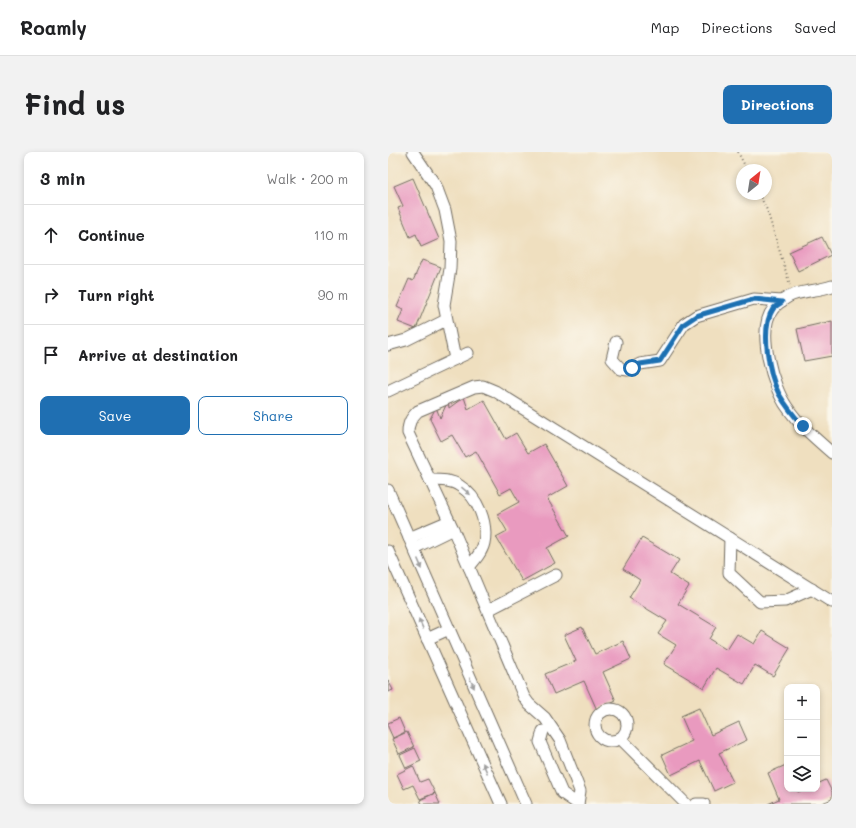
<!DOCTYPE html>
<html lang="en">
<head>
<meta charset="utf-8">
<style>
	body { margin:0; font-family:Mali,sans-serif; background:#f2f2f2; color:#202124 }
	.controls { position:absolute; right:12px; bottom:12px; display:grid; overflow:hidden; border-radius:8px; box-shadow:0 2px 6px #0003 }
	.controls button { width:36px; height:36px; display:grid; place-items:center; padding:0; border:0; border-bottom:1px solid #e0e0e0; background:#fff; color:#202124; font:20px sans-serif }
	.compass { position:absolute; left:348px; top:12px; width:36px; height:36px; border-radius:50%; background:#fff; box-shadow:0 2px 6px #0003; rotate:30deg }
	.stop { position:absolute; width:12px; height:12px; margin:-9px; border:3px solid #1f6fb2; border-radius:50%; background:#fff }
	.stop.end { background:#1f6fb2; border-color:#fff; box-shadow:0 1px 4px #0008 }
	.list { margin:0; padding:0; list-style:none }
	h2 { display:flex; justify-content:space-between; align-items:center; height:52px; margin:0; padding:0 16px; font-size:17px }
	h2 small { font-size:13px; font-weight:400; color:#757577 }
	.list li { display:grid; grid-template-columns:26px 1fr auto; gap:12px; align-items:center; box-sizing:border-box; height:60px; padding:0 16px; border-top:1px solid #e0e0e0 }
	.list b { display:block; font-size:15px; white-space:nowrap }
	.list em { font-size:13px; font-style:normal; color:#757577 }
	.actions { display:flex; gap:8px; padding:12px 16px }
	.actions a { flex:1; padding:9px 0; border:1px solid #1f6fb2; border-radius:8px; text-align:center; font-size:14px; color:#1f6fb2 }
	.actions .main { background:#1f6fb2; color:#fff }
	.icon { flex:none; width:22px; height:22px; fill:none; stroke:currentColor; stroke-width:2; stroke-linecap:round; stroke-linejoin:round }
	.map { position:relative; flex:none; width:444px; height:652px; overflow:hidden; border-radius:8px }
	header { display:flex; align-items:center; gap:24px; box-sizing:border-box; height:56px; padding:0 20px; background:#fff; border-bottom:1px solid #e0e0e0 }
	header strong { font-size:19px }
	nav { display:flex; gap:22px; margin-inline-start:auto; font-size:14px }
	.intro { display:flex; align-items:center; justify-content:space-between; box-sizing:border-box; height:96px; padding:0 24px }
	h1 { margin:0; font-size:28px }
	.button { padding:10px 18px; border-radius:8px; background:#1f6fb2; color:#fff; font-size:14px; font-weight:700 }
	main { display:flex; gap:24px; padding:0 24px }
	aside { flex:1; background:#fff; border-radius:8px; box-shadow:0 2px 6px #0003 }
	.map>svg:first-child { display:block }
	.building { fill:#e99abf }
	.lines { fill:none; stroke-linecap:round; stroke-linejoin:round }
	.minor-casing { stroke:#706a5f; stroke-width:13 }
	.path { stroke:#706a5f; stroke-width:2; stroke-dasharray:1 3; stroke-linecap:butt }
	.minor { stroke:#fff; stroke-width:11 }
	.oneway { fill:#a0a0a0 }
	.route { stroke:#1f6fb2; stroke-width:5 }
</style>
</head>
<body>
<header>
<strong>Roamly</strong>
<nav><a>Map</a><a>Directions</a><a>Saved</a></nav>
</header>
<div class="intro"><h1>Find us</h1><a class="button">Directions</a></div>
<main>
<aside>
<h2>3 min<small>Walk · 200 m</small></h2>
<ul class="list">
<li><svg class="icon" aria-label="ahead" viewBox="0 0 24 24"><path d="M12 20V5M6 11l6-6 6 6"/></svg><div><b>Continue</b></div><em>110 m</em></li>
<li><svg class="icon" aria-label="right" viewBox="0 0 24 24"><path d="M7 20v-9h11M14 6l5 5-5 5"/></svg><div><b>Turn right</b></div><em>90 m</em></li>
<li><svg class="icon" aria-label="arrive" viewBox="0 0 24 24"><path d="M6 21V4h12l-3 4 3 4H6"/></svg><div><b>Arrive at destination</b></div></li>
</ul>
<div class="actions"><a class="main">Save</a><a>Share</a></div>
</aside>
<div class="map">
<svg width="444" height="652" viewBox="0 0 444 652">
	<rect width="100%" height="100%" fill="#fbf7ec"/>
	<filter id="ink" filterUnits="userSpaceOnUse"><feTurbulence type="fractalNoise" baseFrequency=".025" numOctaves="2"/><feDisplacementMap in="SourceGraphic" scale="8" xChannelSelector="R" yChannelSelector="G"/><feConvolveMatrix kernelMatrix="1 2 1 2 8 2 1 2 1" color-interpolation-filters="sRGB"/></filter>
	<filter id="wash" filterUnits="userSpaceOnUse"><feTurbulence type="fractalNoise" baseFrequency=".012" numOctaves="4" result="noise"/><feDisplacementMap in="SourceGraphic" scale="16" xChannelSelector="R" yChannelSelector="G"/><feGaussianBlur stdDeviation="0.9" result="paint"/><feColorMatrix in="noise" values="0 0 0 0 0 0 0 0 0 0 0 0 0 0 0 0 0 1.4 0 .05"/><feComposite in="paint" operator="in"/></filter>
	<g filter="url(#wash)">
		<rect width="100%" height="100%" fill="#efdfbf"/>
		<g id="blocks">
			<g class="building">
				<polygon points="25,26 51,87 33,95 28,82 22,85 10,56 15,54 6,34"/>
				<polygon points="434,85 443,103 410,119 401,100"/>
				<polygon points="34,108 53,115 28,177 10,170 15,158 9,155 21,127 25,129"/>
				<polygon points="444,169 444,204 416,209 409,177"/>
				<polygon points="76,245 80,257 96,248 118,287 128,281 140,301 156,292 180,334 159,346 181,384 159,396 167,411 134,429 108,385 119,379 109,362 131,350 123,336 112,342 88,299 77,305 64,283 53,289 42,267 48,255 52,266 60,249 61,256"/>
				<polygon points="254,386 291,408 282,422 301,434 290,452 328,475 321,487 339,498 349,482 366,492 374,479 402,496 385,524 367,513 356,532 328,516 316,536 276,512 288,493 270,482 279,469 241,446 252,428 235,417"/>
				<polygon points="194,475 207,502 235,489 243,507 215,520 228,549 209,558 196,529 166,542 157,522 188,509 176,483"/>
				<polygon points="0,528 5,538 0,540"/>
				<polygon points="311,556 323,583 351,570 359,588 331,601 345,630 326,639 312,609 283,623 274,603 304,589 293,564"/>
				<polygon points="11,566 17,580 5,586 0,575 0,571"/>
				<polygon points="19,580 26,595 11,602 4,587"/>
				<polygon points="27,596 33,609 18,616 12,603"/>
				<polygon points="398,613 399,637 408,637 410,640 417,637 429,637 429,632 438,628 444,640 444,647 432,652 380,652 391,647 380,621"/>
				<polygon points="25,614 32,630 40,627 47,641 32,647 25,633 16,637 9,622"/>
				<polygon points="47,641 52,652 34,652 32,648"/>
			</g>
		</g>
	</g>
	<g filter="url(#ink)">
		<use href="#blocks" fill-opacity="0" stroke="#706a5f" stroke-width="1"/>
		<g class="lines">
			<defs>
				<g id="minor">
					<polyline points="25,0 48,34 57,58 63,89 62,117 56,153 67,207"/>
					<path d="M444,134c-13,5 -34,5 -44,11 -5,3 -12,8 -15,12 -17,21 0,79 14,98 12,18 29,32 45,46"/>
					<polyline points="228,190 224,207 233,217 240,218 252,212 272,209 296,172 308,164 366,147 394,149"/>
					<polyline points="0,193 18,188 58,168"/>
					<polyline points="0,239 80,201"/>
					<path d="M42,328c10,0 22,0 30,6 18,11 28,37 24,57 -2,9 -9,17 -15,24"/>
					<polyline points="0,338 138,652"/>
					<polyline points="21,386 61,369"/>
					<polyline points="342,386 341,421 372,450 397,449 424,437"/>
					<polyline points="26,396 65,377"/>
					<polyline points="0,399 113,652"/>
					<polyline points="100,458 168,423"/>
					<polyline points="39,487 61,477"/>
					<circle cx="223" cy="573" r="16"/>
					<polyline points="155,579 152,590 174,641 190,652"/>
					<polyline points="232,586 298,652"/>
					<path d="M190,652l2,-13 -20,-51 -15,-22 -16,-14 -5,-7 -71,-168 -45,-96c0,-10 3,-15 10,-22l56,-24 9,-1 12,5 337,211"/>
					<polyline points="308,652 316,652"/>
				</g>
			</defs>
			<use href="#minor" class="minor-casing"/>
			<g class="path">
				<polyline points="350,0 359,18"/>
				<polyline points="371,42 379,58 402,133"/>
			</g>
			<use href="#minor" class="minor"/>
		</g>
		<defs><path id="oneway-solid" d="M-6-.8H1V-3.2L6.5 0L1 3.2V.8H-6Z"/></defs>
		<g class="oneway">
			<use href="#oneway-solid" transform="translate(78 339) rotate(40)"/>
			<use href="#oneway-solid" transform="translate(32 412) rotate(67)"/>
			<use href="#oneway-solid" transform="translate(33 472) rotate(-114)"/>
			<use href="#oneway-solid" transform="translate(84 531) rotate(66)"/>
			<use href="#oneway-solid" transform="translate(97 616) rotate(-114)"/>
		</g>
	</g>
	<g class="lines" filter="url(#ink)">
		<path class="route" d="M244,216l8,-4 20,-3 24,-37 12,-8 58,-17 28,3c-2,2 -7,4 -9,7 -13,19 -4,66 6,85 7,12 15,22 24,32"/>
	</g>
</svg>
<div class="controls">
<button>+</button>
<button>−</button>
<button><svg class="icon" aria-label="layers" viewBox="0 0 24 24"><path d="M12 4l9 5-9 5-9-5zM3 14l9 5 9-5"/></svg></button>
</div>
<svg class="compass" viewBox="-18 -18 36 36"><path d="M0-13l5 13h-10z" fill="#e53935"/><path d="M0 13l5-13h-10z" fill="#757577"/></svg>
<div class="stop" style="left:244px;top:216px"></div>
<div class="stop end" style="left:415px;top:274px"></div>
</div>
</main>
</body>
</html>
